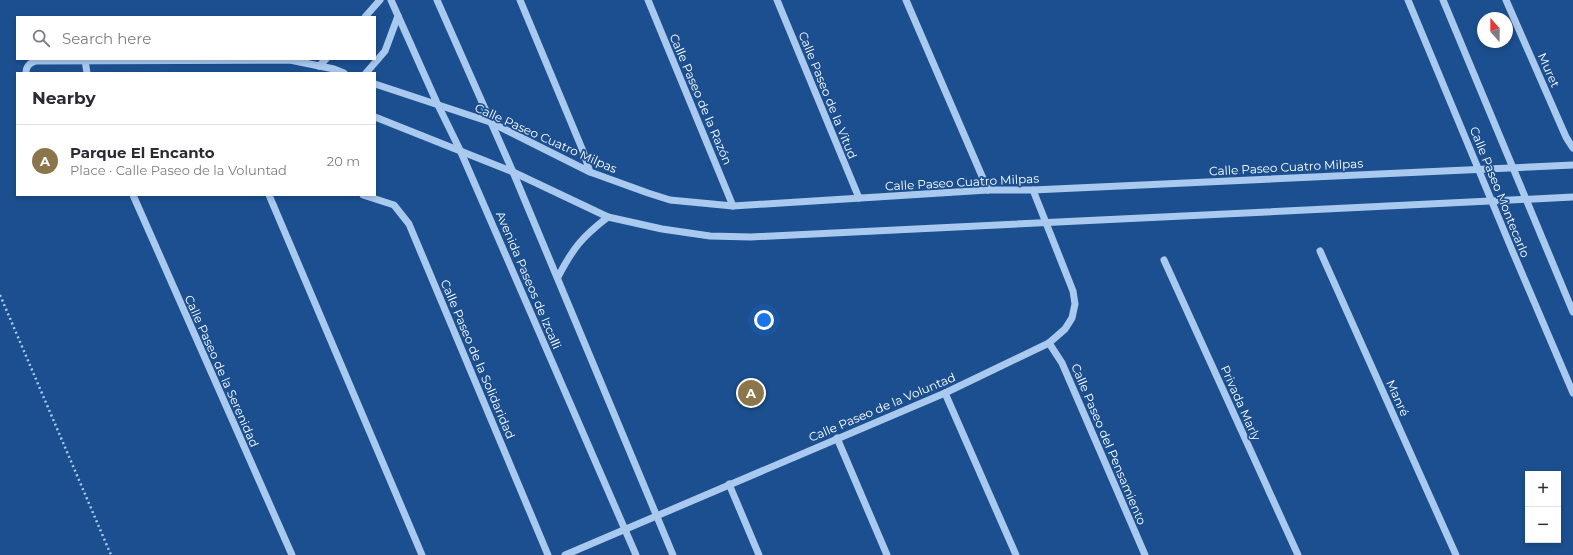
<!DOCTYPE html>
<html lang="en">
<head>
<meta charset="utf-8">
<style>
	body { margin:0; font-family:Montserrat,sans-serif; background:#f2f2f3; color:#2b2b33 }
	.controls { position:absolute; right:12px; bottom:12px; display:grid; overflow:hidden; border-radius:0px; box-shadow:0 2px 6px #0003 }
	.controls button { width:36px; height:36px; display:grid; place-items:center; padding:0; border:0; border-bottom:1px solid #e1e1e2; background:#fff; color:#2b2b33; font:20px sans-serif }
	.compass { position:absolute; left:1477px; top:12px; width:36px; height:36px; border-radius:50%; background:#fff; box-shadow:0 2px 6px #0003; rotate:339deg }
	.you { position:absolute; left:764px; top:320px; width:14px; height:14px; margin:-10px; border:3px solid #fff; border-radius:50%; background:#1a73e8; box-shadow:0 0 0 6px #1a73e833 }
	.badge { display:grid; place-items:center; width:26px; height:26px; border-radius:50%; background:#8a764a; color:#fff; font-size:13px; font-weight:700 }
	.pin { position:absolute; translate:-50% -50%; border:2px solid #fff; box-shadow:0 1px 4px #0006 }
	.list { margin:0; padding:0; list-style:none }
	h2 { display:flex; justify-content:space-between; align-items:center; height:52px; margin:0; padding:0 16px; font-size:17px }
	h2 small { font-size:13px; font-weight:400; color:#7c7c81 }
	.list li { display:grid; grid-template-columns:26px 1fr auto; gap:12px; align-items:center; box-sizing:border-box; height:72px; padding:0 16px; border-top:1px solid #e1e1e2 }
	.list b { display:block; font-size:15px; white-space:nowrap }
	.list p { margin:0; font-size:13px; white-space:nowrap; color:#7c7c81 }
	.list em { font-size:13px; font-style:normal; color:#7c7c81 }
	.icon { flex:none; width:22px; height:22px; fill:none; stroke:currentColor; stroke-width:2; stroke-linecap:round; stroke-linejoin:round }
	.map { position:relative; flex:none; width:1573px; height:555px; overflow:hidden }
	.search { position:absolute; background:#fff; box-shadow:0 2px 6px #0003; left:16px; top:16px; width:360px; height:44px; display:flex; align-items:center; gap:10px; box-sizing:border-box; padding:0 14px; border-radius:0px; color:#7c7c81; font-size:15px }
	.panel { position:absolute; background:#fff; box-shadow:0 2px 6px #0003; left:16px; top:72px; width:360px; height:124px; border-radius:0px }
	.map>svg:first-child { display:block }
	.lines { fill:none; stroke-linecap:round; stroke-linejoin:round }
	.path { stroke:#a9c9ee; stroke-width:2.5; stroke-dasharray:2 3; stroke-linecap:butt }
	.minor { stroke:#a9c9ee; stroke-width:7 }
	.labels { text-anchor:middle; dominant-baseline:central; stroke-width:3.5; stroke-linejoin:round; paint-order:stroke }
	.street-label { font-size:12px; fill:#fff; stroke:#1b4f8f }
</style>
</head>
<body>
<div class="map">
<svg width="1573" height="555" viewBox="0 0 1573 555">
	<rect width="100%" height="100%" fill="#1b4f8f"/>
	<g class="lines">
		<polyline class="path" points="0,295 111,555"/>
		<g class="minor">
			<polyline points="391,0 437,103 460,150 636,555"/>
			<polyline points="437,0 513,172 673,555"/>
			<polyline points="520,0 583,151 590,172"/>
			<polyline points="648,0 733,206"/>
			<polyline points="777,0 859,198"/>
			<polyline points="906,0 988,190"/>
			<polyline points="1408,0 1512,250 1573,393"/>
			<polyline points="1443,0 1573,312"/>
			<polyline points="1506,0 1566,137 1573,148"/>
			<polyline points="365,17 380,0"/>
			<polyline points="85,60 87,73"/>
			<polyline points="319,66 326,59"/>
			<path d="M26,73c0,-7 3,-10 10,-12l254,-1 44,9 10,4"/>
			<polyline points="366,73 385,51 398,16"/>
			<polyline points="375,84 490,122 590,172 648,193 670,200 733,206 988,190 1033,190 1573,165"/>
			<polyline points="375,117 513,172 608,217 662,229 710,236 751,237 1573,197"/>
			<polyline points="133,195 292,555"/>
			<polyline points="269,195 422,555"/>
			<polyline points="363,195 394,205 409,224 548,555"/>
			<polyline points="1320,251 1456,555"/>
			<polyline points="1164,260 1298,555"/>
			<path d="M558,277c15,-29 24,-40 50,-60"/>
			<polyline points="1049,343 1062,363 1145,555"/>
			<polyline points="945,393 1016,555"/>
			<polyline points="837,438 887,555"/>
			<polyline points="729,484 759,555"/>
			<polyline points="565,555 945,393 1049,343 1065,329 1072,318 1075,304 1073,291 1033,190"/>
		</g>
	</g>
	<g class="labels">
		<g class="street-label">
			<text transform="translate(1549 70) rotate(66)">Muret</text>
			<text transform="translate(828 95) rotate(68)">Calle Paseo de la Vitud</text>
			<text transform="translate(701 99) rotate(67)">Calle Paseo de la Razón</text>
			<text transform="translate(546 138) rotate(24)">Calle Paseo Cuatro Milpas</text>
			<text transform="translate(1286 167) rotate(-3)">Calle Paseo Cuatro Milpas</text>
			<text transform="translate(962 182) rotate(-3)">Calle Paseo Cuatro Milpas</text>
			<text transform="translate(1500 192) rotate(68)">Calle Paseo Montecarlo</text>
			<text transform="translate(529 280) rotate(67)">Avenida Paseos de Izcalli</text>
			<text transform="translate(478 359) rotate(67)">Calle Paseo de la Solidaridad</text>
			<text transform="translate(222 371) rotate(66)">Calle Paseo de la Serenidad</text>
			<text transform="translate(1398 398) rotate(66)">Manré</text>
			<text transform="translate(1241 403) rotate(66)">Privada Marly</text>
			<text transform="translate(882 407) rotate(-23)">Calle Paseo de la Voluntad</text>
			<text transform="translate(1109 444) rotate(67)">Calle Paseo del Pensamiento</text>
		</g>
	</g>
</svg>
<div class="controls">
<button>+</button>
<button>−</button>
</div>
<svg class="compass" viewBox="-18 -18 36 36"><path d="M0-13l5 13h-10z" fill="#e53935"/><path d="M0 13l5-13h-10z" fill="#7c7c81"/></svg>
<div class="you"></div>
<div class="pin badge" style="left:751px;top:393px">A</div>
<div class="search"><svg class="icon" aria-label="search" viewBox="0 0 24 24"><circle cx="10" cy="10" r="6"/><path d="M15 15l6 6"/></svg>Search here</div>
<section class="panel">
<h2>Nearby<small></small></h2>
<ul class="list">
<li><span class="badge">A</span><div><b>Parque El Encanto</b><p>Place · Calle Paseo de la Voluntad</p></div><em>20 m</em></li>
</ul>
</section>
</div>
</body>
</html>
